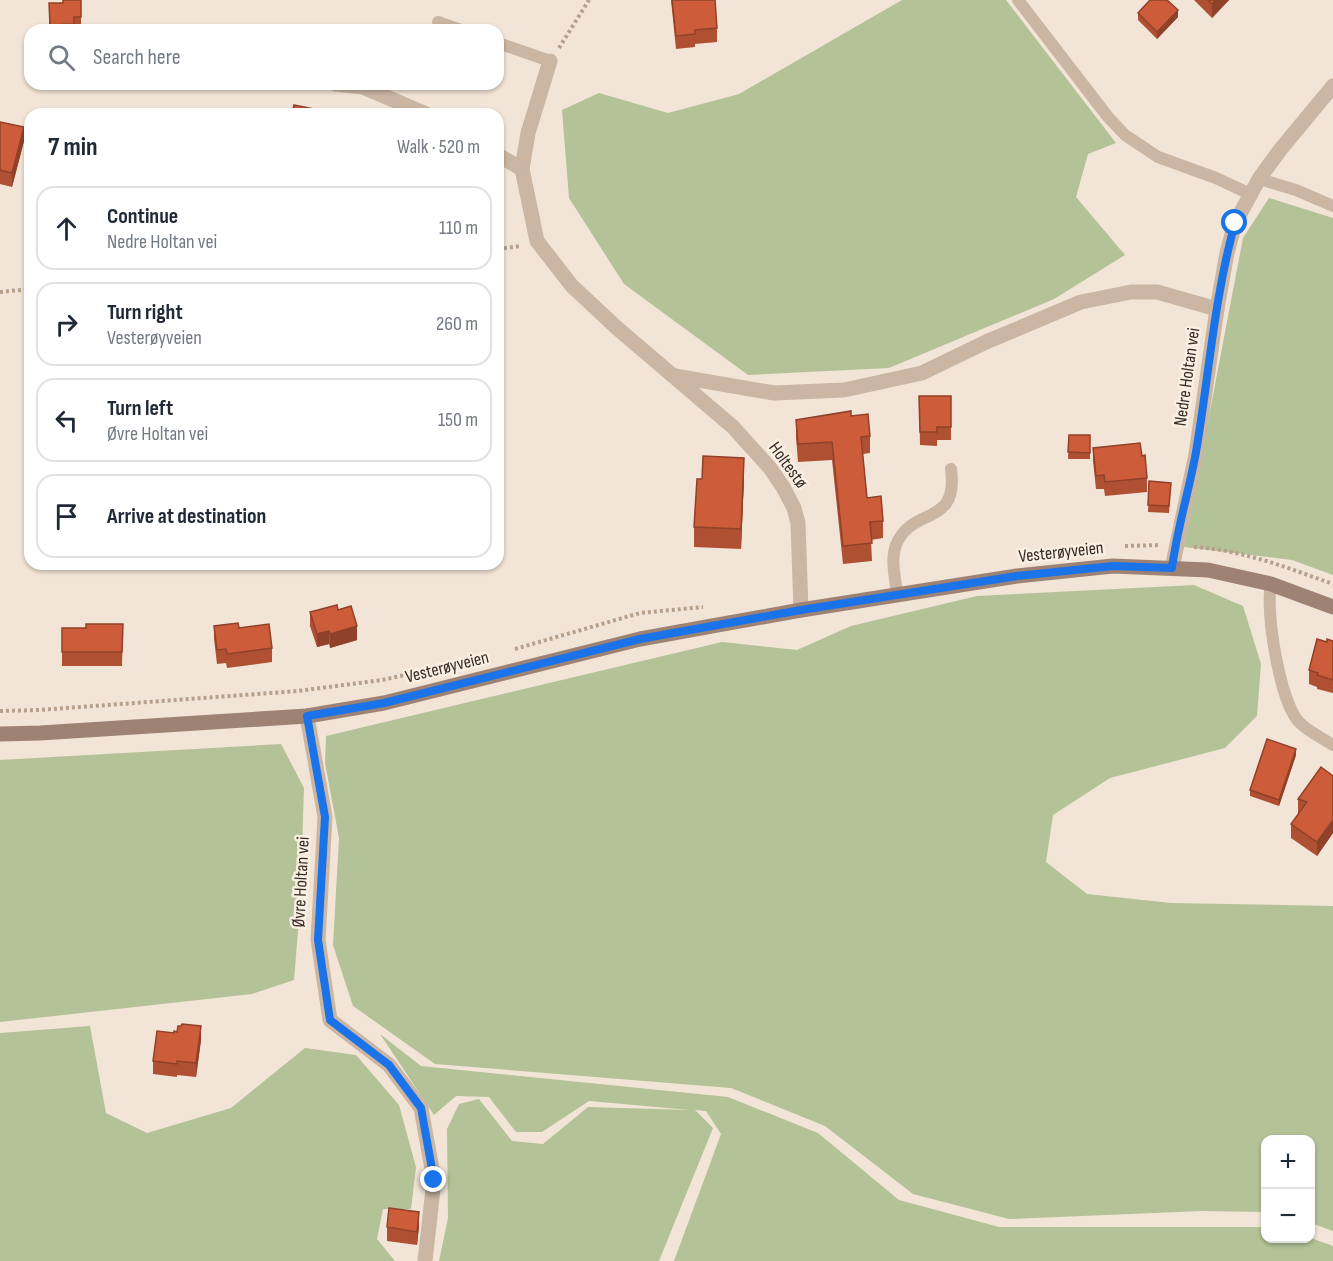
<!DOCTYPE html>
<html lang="en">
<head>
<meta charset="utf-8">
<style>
	body { margin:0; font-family:"Sofia Sans Condensed",sans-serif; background:#f6f6f7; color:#1f2937 }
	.controls { position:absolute; right:18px; bottom:18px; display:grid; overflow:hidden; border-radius:12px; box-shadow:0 2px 4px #0004 }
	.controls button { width:54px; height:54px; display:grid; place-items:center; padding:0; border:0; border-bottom:2px solid #e0e1e3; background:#fff; color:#1f2937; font:30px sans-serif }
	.stop { position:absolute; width:18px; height:18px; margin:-14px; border:4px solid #1a73e8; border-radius:50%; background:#fff }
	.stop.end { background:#1a73e8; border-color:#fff; box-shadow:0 2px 6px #0008 }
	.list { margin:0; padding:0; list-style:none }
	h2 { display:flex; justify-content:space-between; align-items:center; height:78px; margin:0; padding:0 24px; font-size:26px }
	h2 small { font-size:20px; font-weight:400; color:#747a83 }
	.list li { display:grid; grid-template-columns:39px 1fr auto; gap:18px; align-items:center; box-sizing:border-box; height:84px; margin:0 12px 12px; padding:0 12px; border:2px solid #e0e1e3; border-radius:18px }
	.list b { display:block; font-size:22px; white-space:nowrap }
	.list p { margin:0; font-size:20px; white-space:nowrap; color:#747a83 }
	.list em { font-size:20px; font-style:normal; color:#747a83 }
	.icon { flex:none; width:33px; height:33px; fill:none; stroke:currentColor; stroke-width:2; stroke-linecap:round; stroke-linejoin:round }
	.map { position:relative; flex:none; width:1333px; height:1261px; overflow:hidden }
	.search { position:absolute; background:#fff; box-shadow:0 2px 4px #0004; left:24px; top:24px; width:480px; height:66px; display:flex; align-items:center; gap:15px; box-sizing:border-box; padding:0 21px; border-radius:18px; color:#747a83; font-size:22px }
	.panel { position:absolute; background:#fff; box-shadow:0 2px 4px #0004; left:24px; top:108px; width:480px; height:462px; border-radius:18px }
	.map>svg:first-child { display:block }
	.green { fill:#b3c297 }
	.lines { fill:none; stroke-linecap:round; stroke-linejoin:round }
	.path { stroke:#b69f8d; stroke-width:4; stroke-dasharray:3 3; stroke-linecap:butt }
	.service { stroke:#cbb5a3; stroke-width:12 }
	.minor { stroke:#cbb5a3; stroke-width:15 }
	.secondary { stroke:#9e8374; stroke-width:15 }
	.wall { fill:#b05032 }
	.shaded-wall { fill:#904129 }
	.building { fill:#cd5d3a; stroke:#904129; stroke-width:1.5 }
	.route { stroke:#1a73e8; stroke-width:8 }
	.labels { text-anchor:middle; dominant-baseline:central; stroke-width:5; stroke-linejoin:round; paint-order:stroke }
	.street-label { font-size:18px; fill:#352a25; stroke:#faefe3 }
</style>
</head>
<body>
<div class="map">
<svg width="1333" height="1261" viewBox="0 0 1333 1261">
	<rect width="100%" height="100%" fill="#f2e5d7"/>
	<g class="green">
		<polygon points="902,0 1006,0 1116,143 1088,154 1076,197 1125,255 1054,299 889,368 748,375 624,284 569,198 562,110 599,93 668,113 739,94"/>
		<polygon points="1269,198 1333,218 1333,575 1292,560 1184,547 1243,238"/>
		<polygon points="1194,585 1243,606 1261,664 1257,716 1225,748 1110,778 1053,815 1046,862 1087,894 1171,903 1333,906 1333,1231 1311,1223 1310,1140 1266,1140 1265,1212 1202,1211 1009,1219 913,1194 825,1126 731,1088 435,1064 353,1006 333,945 339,838 325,763 326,736 722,642 797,650 851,626 977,596"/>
		<polygon points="281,744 304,788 300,906 294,980 252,994 0,1022 0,760"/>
		<polygon points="90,1026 106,1113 147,1133 231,1108 305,1048 356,1055 399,1105 416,1167 411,1209 383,1209 377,1239 395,1261 0,1261 0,1033"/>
		<polygon points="380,1034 421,1066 728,1097 818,1133 899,1200 999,1227 1265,1227 1266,1238 1311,1238 1333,1246 1333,1261 674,1261 721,1134 706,1111 695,1110 713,1128 659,1261 439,1261 448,1218 447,1129 459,1104 479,1099 512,1141 543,1144 588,1107 690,1110 589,1101 542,1132 516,1132 489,1097 456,1096 434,1115"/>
	</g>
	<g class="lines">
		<g class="path">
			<polyline points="559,48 589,0"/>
			<polyline points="498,249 521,246"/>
			<polyline points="0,292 30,289"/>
			<polyline points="1125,546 1160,545"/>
			<path d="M1194,547c49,3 94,21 139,37"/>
			<polyline points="515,649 640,613 703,607"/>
			<polyline points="0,711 39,710 298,691 382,680 455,664"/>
		</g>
		<g class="service">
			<polyline points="1018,0 1108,117 1125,135 1158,157 1216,178 1250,194"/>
			<polyline points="438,22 461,30"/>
			<polyline points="498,43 550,61"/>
			<polyline points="1259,179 1296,190 1333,206"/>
			<path d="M1271,584c-6,28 9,116 27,137 9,10 24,17 35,24"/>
			<path d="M897,596c-1,-17 -7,-35 -1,-51 16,-40 63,-17 55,-76"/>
		</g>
		<g class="minor">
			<polyline points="550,61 528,133 522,169 537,241 572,286 617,328 733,427 770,468 783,487 794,508 798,523 801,610"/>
			<polyline points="336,84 363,87 426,114"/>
			<polyline points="498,155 522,169"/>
			<polyline points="675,376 774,393 844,390 922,373 986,342 1081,302 1131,292 1157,292 1217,309"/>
			<polyline points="1172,568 1196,454 1217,309 1227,253 1235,223 1259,179 1280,150 1333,86"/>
			<polyline points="307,716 325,817 318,940 330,1020 389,1065 421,1108 434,1180 425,1261"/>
		</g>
		<polyline class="secondary" points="0,734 40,733 307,716 384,703 640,639 801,610 1017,576 1113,566 1208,570 1271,584 1333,607"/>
	</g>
	<g class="wall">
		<polygon points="81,0 81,30 49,30 49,3 63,3"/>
		<polygon points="671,0 715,0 717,28 717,42 695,44 695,47 676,49"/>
		<polygon points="1194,0 1229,0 1212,18"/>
		<polygon points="1138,13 1178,17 1157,39 1138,20"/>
		<polygon points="0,122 24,141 12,187 0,184"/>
		<polygon points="919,396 951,396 951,440 937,440 937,446 920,445"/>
		<polygon points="851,416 870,436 870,453 863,454 867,498 883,521 883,538 871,540 872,561 843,564 832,460 798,462 796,438 796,420"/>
		<polygon points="1069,435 1090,435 1090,459 1068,459"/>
		<polygon points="1093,448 1142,456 1147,478 1147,492 1105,496 1104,489 1096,489 1093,461"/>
		<polygon points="744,478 741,549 694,547 694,527"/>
		<polygon points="1149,481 1171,483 1169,513 1148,512"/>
		<polygon points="338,610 357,640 330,648 329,644 317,647 310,626 310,612"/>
		<polygon points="123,624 122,666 62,666 62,628 86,628"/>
		<polygon points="214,626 239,628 272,648 272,662 227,668 226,663 217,664 214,639"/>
		<polygon points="1333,641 1333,693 1317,689 1317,687 1309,684 1309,670 1327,642"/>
		<polygon points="1296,755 1279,806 1250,796 1250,790"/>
		<polygon points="1333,776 1333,833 1317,856 1291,838 1291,824 1299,813 1298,813 1298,799"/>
		<polygon points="201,1040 196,1077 177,1075 177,1077 153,1074 153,1061"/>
		<polygon points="419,1226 417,1245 387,1241 387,1227"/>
	</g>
	<g class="shaded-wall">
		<polygon points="1216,0 1229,0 1212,18 1212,4"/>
		<polygon points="1178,10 1178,17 1157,39 1157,32"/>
		<polygon points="24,127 24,141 12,187 12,173"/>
		<polygon points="744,458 744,478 741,549 741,529"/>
		<polygon points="357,626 357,640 330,648 330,634"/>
		<polygon points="329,631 329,644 317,647 317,634"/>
		<polygon points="1296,749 1296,755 1279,806 1279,800"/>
		<polygon points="1333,820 1333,833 1317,856 1317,842"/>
		<polygon points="201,1026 201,1040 196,1077 196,1063"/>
		<polygon points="419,1212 419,1226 417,1245 417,1232"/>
	</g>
	<g class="building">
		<polygon points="63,0 81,0 81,17 74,17 74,24 50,25 49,3 63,3"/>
		<polygon points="672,0 715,0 717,28 695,30 695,34 676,36"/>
		<polygon points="1150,0 1167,0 1178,10 1157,32 1138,13"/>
		<polygon points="1208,0 1216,0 1212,4"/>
		<polygon points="294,105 324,111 323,114 292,114"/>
		<polygon points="0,122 24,127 12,173 0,170"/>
		<polygon points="919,396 951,396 951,427 937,427 937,432 920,432"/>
		<polygon points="851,411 851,416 868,414 870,436 861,437 867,498 881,496 883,521 870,522 872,543 843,546 832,442 798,444 796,420"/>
		<polygon points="1069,435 1090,435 1090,453 1068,452"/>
		<polygon points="1140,443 1142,456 1145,455 1147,478 1105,482 1104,475 1096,476 1093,448"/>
		<polygon points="703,456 744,458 741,529 694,527 697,479 702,479"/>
		<polygon points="1149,481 1171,483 1169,506 1148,505"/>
		<polygon points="337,605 338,610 351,606 357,626 330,634 329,631 317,634 310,612"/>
		<polygon points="238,623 239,628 269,624 272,648 227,654 226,649 217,650 214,626"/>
		<polygon points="86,624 123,624 122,652 62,652 62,628 86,628"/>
		<polygon points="1317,639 1327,642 1327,639 1333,641 1333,680 1317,675 1318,673 1309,670"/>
		<polygon points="1267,739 1296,749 1279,800 1250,790"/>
		<polygon points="1321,767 1333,776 1333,820 1317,842 1291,824 1307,802 1298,799"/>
		<polygon points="182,1024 201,1026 196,1063 177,1061 177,1064 153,1061 157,1031 174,1033 174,1031 177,1032 178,1026 181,1026"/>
		<polygon points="389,1208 419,1212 417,1232 387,1227"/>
	</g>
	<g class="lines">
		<path class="route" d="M434,1180l-13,-72 -32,-43 -59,-45 -12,-80 7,-123 -18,-101 77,-13 256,-64 161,-29 216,-34 96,-10 59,2c5,-39 17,-77 24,-116 13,-76 18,-154 39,-229"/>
	</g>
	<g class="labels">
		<g class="street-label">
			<text transform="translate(1187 377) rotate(-82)">Nedre Holtan vei</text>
			<text transform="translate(788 465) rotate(54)">Holtestø</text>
			<text transform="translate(1061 552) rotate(-6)">Vesterøyveien</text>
			<text transform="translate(447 667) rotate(-14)">Vesterøyveien</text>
			<text transform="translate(301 882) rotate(-87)">Øvre Holtan vei</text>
		</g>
	</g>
</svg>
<div class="controls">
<button>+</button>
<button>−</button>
</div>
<div class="stop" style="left:1235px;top:223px"></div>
<div class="stop end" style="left:434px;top:1180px"></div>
<div class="search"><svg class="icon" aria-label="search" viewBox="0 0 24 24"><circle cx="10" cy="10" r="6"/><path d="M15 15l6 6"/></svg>Search here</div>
<section class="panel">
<h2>7 min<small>Walk · 520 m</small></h2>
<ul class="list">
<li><svg class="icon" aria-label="ahead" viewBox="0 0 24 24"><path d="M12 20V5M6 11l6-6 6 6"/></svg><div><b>Continue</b><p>Nedre Holtan vei</p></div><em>110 m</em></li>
<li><svg class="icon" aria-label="right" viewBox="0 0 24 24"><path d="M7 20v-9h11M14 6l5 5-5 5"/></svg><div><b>Turn right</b><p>Vesterøyveien</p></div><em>260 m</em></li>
<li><svg class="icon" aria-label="left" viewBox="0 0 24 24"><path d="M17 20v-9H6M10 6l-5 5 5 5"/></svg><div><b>Turn left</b><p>Øvre Holtan vei</p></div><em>150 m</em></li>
<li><svg class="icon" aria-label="arrive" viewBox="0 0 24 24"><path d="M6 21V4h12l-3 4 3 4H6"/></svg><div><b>Arrive at destination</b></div></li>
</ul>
</section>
</div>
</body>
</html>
